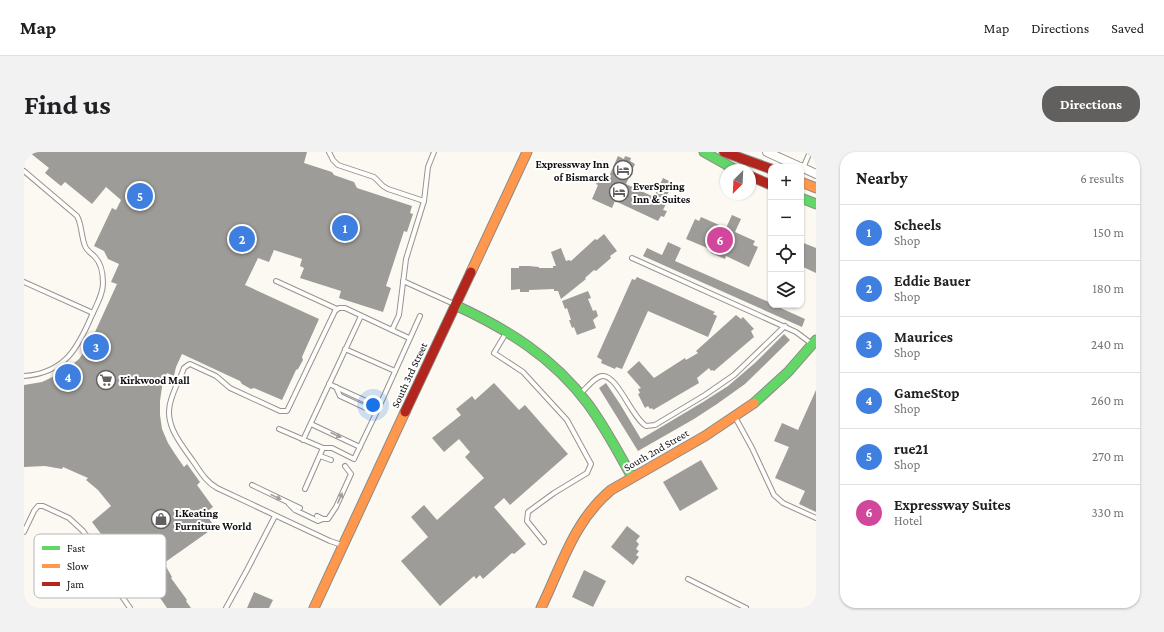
<!DOCTYPE html>
<html lang="en">
<head>
<meta charset="utf-8">
<style>
	body { margin:0; font-family:"Crimson Pro",serif; background:#f2f2f2; color:#202124 }
	.controls { position:absolute; right:12px; top:12px; display:grid; overflow:hidden; border-radius:8px; box-shadow:0 1px 3px #0004 }
	.controls button { width:36px; height:36px; display:grid; place-items:center; padding:0; border:0; border-bottom:1px solid #e0e0e0; background:#fff; color:#202124; font:20px sans-serif }
	.compass { position:absolute; left:696px; top:12px; width:36px; height:36px; border-radius:50%; background:#fff; box-shadow:0 1px 3px #0004; rotate:204deg }
	.you { position:absolute; left:349px; top:253px; width:14px; height:14px; margin:-10px; border:3px solid #fff; border-radius:50%; background:#1a73e8; box-shadow:0 0 0 6px #1a73e833 }
	.badge { display:grid; place-items:center; width:26px; height:26px; border-radius:50%; background:#61605e; color:#fff; font-size:13px; font-weight:700 }
	.pin { position:absolute; translate:-50% -50%; border:2px solid #fff; box-shadow:0 1px 4px #0006 }
	.list { margin:0; padding:0; list-style:none }
	h2 { display:flex; justify-content:space-between; align-items:center; height:52px; margin:0; padding:0 16px; font-size:17px }
	h2 small { font-size:13px; font-weight:400; color:#757577 }
	.list li { display:grid; grid-template-columns:26px 1fr auto; gap:12px; align-items:center; box-sizing:border-box; height:56px; padding:0 16px; border-top:1px solid #e0e0e0 }
	.list b { display:block; font-size:15px; white-space:nowrap }
	.list p { margin:0; font-size:13px; white-space:nowrap; color:#757577 }
	.list em { font-size:13px; font-style:normal; color:#757577 }
	.icon { flex:none; width:22px; height:22px; fill:none; stroke:currentColor; stroke-width:2; stroke-linecap:round; stroke-linejoin:round }
	.map { position:relative; flex:none; width:792px; height:456px; overflow:hidden; border-radius:16px }
	header { display:flex; align-items:center; gap:24px; box-sizing:border-box; height:56px; padding:0 20px; background:#fff; border-bottom:1px solid #e0e0e0 }
	header strong { font-size:19px }
	nav { display:flex; gap:22px; margin-inline-start:auto; font-size:14px }
	.intro { display:flex; align-items:center; justify-content:space-between; box-sizing:border-box; height:96px; padding:0 24px }
	h1 { margin:0; font-size:28px }
	.button { padding:10px 18px; border-radius:16px; background:#61605e; color:#fff; font-size:14px; font-weight:700 }
	main { display:flex; gap:24px; padding:0 24px }
	aside { flex:1; background:#fff; border-radius:16px; box-shadow:0 1px 3px #0004 }
	.map>svg:first-child { display:block }
	.building { fill:#9e9c98 }
	.lines { fill:none; stroke-linecap:round; stroke-linejoin:round }
	.lane-casing { stroke:#959491; stroke-width:6 }
	.street-casing { stroke:#959491; stroke-width:10 }
	.fast-casing { stroke:#8c8a87; stroke-width:11 }
	.slow-casing { stroke:#8c8a87; stroke-width:11 }
	.jam-casing { stroke:#8c8a87; stroke-width:11 }
	.lane { stroke:#fffefd; stroke-width:4 }
	.street { stroke:#fffefd; stroke-width:8 }
	.fast { stroke:#63d668; stroke-width:9 }
	.slow { stroke:#ff974d; stroke-width:9 }
	.jam { stroke:#b3261e; stroke-width:9 }
	.oneway { fill:#9f9e9d }
	.labels { text-anchor:middle; dominant-baseline:central; stroke-width:4; stroke-linejoin:round; paint-order:stroke }
	.poi-label { font-size:11px; font-weight:bold; fill:#0e0e0e; stroke:#fff; text-anchor:start }
	.street-label { font-size:11px; fill:#0e0e0e; stroke:#fff }
	.key { fill:#fff; stroke:#b7b7b7; stroke-width:1 }
	.key-label { font-size:11px; fill:#0e0e0e }
</style>
</head>
<body>
<header>
<strong>Map</strong>
<nav><a>Map</a><a>Directions</a><a>Saved</a></nav>
</header>
<div class="intro"><h1>Find us</h1><a class="button">Directions</a></div>
<main>
<div class="map">
<svg width="792" height="456" viewBox="0 0 792 456">
	<rect width="100%" height="100%" fill="#fcf9f2"/>
	<g class="building">
		<polygon points="5,0 283,0 280,11 308,20 310,23 330,30 333,36 388,54 386,61 389,62 383,80 380,79 362,134 367,136 359,160 315,146 317,139 276,126 280,116 276,114 278,107 250,98 245,110 234,106 221,133 295,167 278,205 279,208 274,217 272,218 258,248 230,236 227,237 218,232 216,229 158,202 152,215 150,224 143,221 138,235 136,249 136,263 138,277 144,291 151,302 160,315 163,312 176,330 173,333 189,355 181,361 191,375 140,411 148,425 147,426 163,448 162,449 167,456 143,456 125,430 109,441 90,414 93,412 73,385 77,382 68,370 87,354 74,338 62,328 64,326 39,315 38,317 21,314 0,315 0,233 18,230 39,220 55,207 66,191 93,132 87,130 95,112 84,107 80,99 70,94 88,56 92,58 97,48 82,35 68,52 41,30 37,34 21,21 25,16"/>
		<polygon points="594,4 600,7 601,4 607,6 606,9 611,12 602,32 630,45 639,26 649,31 640,49 643,50 639,58 643,59 640,65 637,64 634,69 591,49 588,56 568,47 574,33 572,32 575,26 583,29"/>
		<polygon points="708,63 717,67 711,80 731,89 729,93 734,95 725,115 702,104 701,107 687,101 688,98 662,87 671,67 675,69 677,65 702,76"/>
		<polygon points="580,82 593,99 586,104 587,106 572,119 570,118 561,126 562,127 537,147 534,139 530,139 530,137 505,138 505,140 496,140 496,137 487,138 487,116 495,116 495,114 505,114 515,115 515,116 529,116 529,114 532,114 527,100 537,96 542,109 545,108 547,109 571,87 573,88"/>
		<polygon points="644,90 657,96 651,109 747,151 747,153 750,153 781,167 778,175 619,104 623,96 638,103"/>
		<polygon points="777,90 792,96 792,121 777,114"/>
		<polygon points="613,125 691,160 689,162 693,164 684,185 624,159 598,217 592,215 591,217 577,211 578,208 573,205 608,127 611,128"/>
		<polygon points="564,139 567,146 564,147 569,159 572,158 574,164 569,168 572,176 553,183 550,175 548,176 545,168 547,168 543,156 541,157 538,149"/>
		<polygon points="712,163 717,167 719,165 730,177 727,179 730,185 690,219 688,218 687,219 685,216 673,226 675,231 629,258 628,256 626,257 624,254 621,256 614,242 616,241 614,237 617,236 603,220 615,209 630,226 661,206 662,208 674,201 672,199"/>
		<polygon points="760,182 766,188 721,232 693,252 670,267 614,299 575,236 582,231 596,252 617,287 679,250 704,234 732,210"/>
		<polygon points="470,231 495,258 501,253 544,302 486,353 480,346 470,355 502,392 490,402 488,401 459,427 456,423 452,427 450,424 416,454 377,409 404,385 387,365 400,353 413,368 460,326 441,305 446,300 435,287 420,300 408,286 437,263 432,257 448,244 451,248"/>
		<polygon points="792,238 792,360 775,352 781,339 751,326 765,295 750,289 758,271 774,278"/>
		<polygon points="677,308 694,337 656,359 639,330"/>
		<polygon points="603,374 616,384 612,389 615,392 612,397 615,399 612,403 615,405 609,413 587,395"/>
		<polygon points="560,418 582,429 569,455 548,445"/>
		<polygon points="230,440 249,448 245,456 223,456"/>
	</g>
	<g class="lines">
		<defs>
			<g id="lane">
				<polyline points="305,0 309,8 314,13 350,25 359,34 364,37 400,49"/>
				<polyline points="779,16 786,0"/>
				<path d="M0,19l53,45c5,9 4,20 8,30 2,5 6,7 10,11 6,6 8,17 8,26 0,11 -6,21 -11,32 -14,33 -27,58 -68,61"/>
				<polyline points="608,106 772,180 788,192"/>
				<polyline points="252,129 313,157"/>
				<polyline points="379,129 430,152"/>
				<polyline points="0,130 69,161"/>
				<polyline points="368,178 375,163 382,107 400,49 404,15 410,0"/>
				<polyline points="482,181 470,201 499,220 543,268 567,312 563,321 530,341 504,360 503,369 520,390"/>
				<polyline points="321,197 371,219"/>
				<polyline points="312,235 316,244 344,257 355,255 396,164"/>
				<path d="M556,242c6,-5 14,-17 22,-18 15,-2 30,42 44,50l9,-1 50,-30 29,-20 51,-49"/>
				<polyline points="711,265 728,296 750,343 759,351 792,366"/>
				<polyline points="287,272 336,295"/>
				<polyline points="255,277 299,296 308,296 330,307 355,255 305,232"/>
				<polyline points="279,288 337,164"/>
				<polyline points="296,304 307,308"/>
				<polyline points="228,333 276,356"/>
				<polyline points="281,337 299,296"/>
				<polyline points="265,352 271,358 294,369 299,367"/>
				<polyline points="293,364 299,367 304,367 312,355 327,322 321,314"/>
				<polyline points="0,380 10,359 14,354 19,354 45,366 59,379 77,404 83,423 106,456"/>
				<path d="M318,393l-12,-4 -113,-53c-11,-6 -17,-17 -24,-27 -13,-18 -30,-38 -22,-61 3,-11 9,-21 13,-32l4,-3 2,-1 26,12 14,12 50,23h7l48,-100 4,-3h6l64,30"/>
				<polyline points="664,427 722,456"/>
				<polyline points="202,456 223,418 251,364"/>
			</g>
			<g id="street">
				<polyline points="743,0 776,15"/>
				<polyline points="777,15 792,22"/>
			</g>
			<g id="fast">
				<polyline points="680,0 712,18"/>
				<polyline points="777,46 792,52"/>
				<path d="M431,153c52,24 98,52 133,99 17,23 30,48 44,73"/>
				<polyline points="730,251 764,220 792,188"/>
			</g>
			<g id="slow">
				<polyline points="777,30 792,36"/>
				<polyline points="447,120 503,0"/>
				<polyline points="290,456 381,260"/>
				<path d="M517,456c21,-43 32,-86 70,-118l94,-54 49,-33"/>
			</g>
			<g id="jam">
				<polyline points="700,0 747,17"/>
				<polyline points="726,24 747,33"/>
				<polyline points="381,260 447,120"/>
			</g>
		</defs>
		<use href="#lane" class="lane-casing"/>
		<use href="#street" class="street-casing"/>
		<use href="#fast" class="fast-casing"/>
		<use href="#slow" class="slow-casing"/>
		<use href="#jam" class="jam-casing"/>
		<use href="#lane" class="lane"/>
		<use href="#street" class="street"/>
		<use href="#fast" class="fast"/>
		<use href="#slow" class="slow"/>
		<use href="#jam" class="jam"/>
	</g>
	<defs><path id="oneway-solid" d="M-6-.8H1V-3.2L6.5 0L1 3.2V.8H-6Z"/></defs>
	<g class="oneway">
		<use href="#oneway-solid" transform="translate(312 283) rotate(25)"/>
		<use href="#oneway-solid" transform="translate(252 345) rotate(26)"/>
		<use href="#oneway-solid" transform="translate(316 346) rotate(-66)"/>
	</g>
	<defs>
		<symbol id="hotel-ring" viewBox="-11 -11 22 22"><circle r="9.5" fill="#fff" stroke="#61605e" stroke-width="1.5"/><path d="M-6-4.5h1.5V1H6V5H4.5V3h-9V5H-6ZM-4 0a1.8 1.8 0 1 1 3.6 0ZM.5 0V-2.5h3Q6-2.5 6 0Z" fill="#61605e"/></symbol>
		<symbol id="supermarket-ring" viewBox="-11 -11 22 22"><circle r="9.5" fill="#fff" stroke="#61605e" stroke-width="1.5"/><path d="M-6-5.5h2.5l.6 2H6L4.5 2H-2.5L-4.4-4H-6ZM-1.5 3.2a1.3 1.3 0 1 0 .1 0ZM3 3.2a1.3 1.3 0 1 0 .1 0Z" fill="#61605e"/></symbol>
		<symbol id="shop-ring" viewBox="-11 -11 22 22"><circle r="9.5" fill="#fff" stroke="#61605e" stroke-width="1.5"/><path d="M-5-2.5h2.3a2.7 3.5 0 0 1 5.4 0H5L5.5 6h-11ZM-1.5-2.5h3a1.5 2.3 0 0 0-3 0Z" fill="#61605e"/></symbol>
	</defs>
	<g fill-rule="evenodd">
		<use href="#hotel-ring" x="588" y="7" width="22" height="22"/>
		<use href="#hotel-ring" x="584" y="29" width="22" height="22"/>
		<use href="#supermarket-ring" x="71" y="217" width="22" height="22"/>
		<use href="#shop-ring" x="126" y="356" width="22" height="22"/>
	</g>
	<g class="labels">
		<g class="poi-label">
			<text x="585" y="12" text-anchor="end">Expressway Inn<tspan x="585" dy="13">of Bismarck</tspan></text>
			<text x="609" y="34">EverSpring<tspan x="609" dy="13">Inn &amp; Suites</tspan></text>
			<text x="96" y="228">Kirkwood Mall</text>
			<text x="151" y="361">I.Keating<tspan x="151" dy="13">Furniture World</tspan></text>
		</g>
		<g class="street-label">
			<text transform="translate(385 223) rotate(-65)">South 3rd Street</text>
			<text transform="translate(632 298) rotate(-30)">South 2nd Street</text>
		</g>
	</g>
	<rect x="10" y="382" width="132" height="64" rx="6" class="key"/>
	<rect x="18" y="394" width="18" height="4" fill="#63d668"/>
	<rect x="18" y="412" width="18" height="4" fill="#ff974d"/>
	<rect x="18" y="430" width="18" height="4" fill="#b3261e"/>
	<g class="key-label">
		<text x="43" y="400">Fast</text>
		<text x="43" y="418">Slow</text>
		<text x="43" y="436">Jam</text>
	</g>
</svg>
<div class="controls">
<button>+</button>
<button>−</button>
<button><svg class="icon" aria-label="locate" viewBox="0 0 24 24"><circle cx="12" cy="12" r="6"/><path d="M12 2v4M12 18v4M2 12h4M18 12h4"/></svg></button>
<button><svg class="icon" aria-label="layers" viewBox="0 0 24 24"><path d="M12 4l9 5-9 5-9-5zM3 14l9 5 9-5"/></svg></button>
</div>
<svg class="compass" viewBox="-18 -18 36 36"><path d="M0-13l5 13h-10z" fill="#e53935"/><path d="M0 13l5-13h-10z" fill="#757577"/></svg>
<div class="you"></div>
<div class="pin badge" style="left:321px;top:76px;background:#3f7fe0">1</div>
<div class="pin badge" style="left:218px;top:87px;background:#3f7fe0">2</div>
<div class="pin badge" style="left:72px;top:195px;background:#3f7fe0">3</div>
<div class="pin badge" style="left:44px;top:225px;background:#3f7fe0">4</div>
<div class="pin badge" style="left:116px;top:44px;background:#3f7fe0">5</div>
<div class="pin badge" style="left:696px;top:88px;background:#d1479c">6</div>
</div>
<aside>
<h2>Nearby<small>6 results</small></h2>
<ul class="list">
<li><span class="badge" style="background:#3f7fe0">1</span><div><b>Scheels</b><p>Shop</p></div><em>150 m</em></li>
<li><span class="badge" style="background:#3f7fe0">2</span><div><b>Eddie Bauer</b><p>Shop</p></div><em>180 m</em></li>
<li><span class="badge" style="background:#3f7fe0">3</span><div><b>Maurices</b><p>Shop</p></div><em>240 m</em></li>
<li><span class="badge" style="background:#3f7fe0">4</span><div><b>GameStop</b><p>Shop</p></div><em>260 m</em></li>
<li><span class="badge" style="background:#3f7fe0">5</span><div><b>rue21</b><p>Shop</p></div><em>270 m</em></li>
<li><span class="badge" style="background:#d1479c">6</span><div><b>Expressway Suites</b><p>Hotel</p></div><em>330 m</em></li>
</ul>
</aside>
</main>
</body>
</html>
